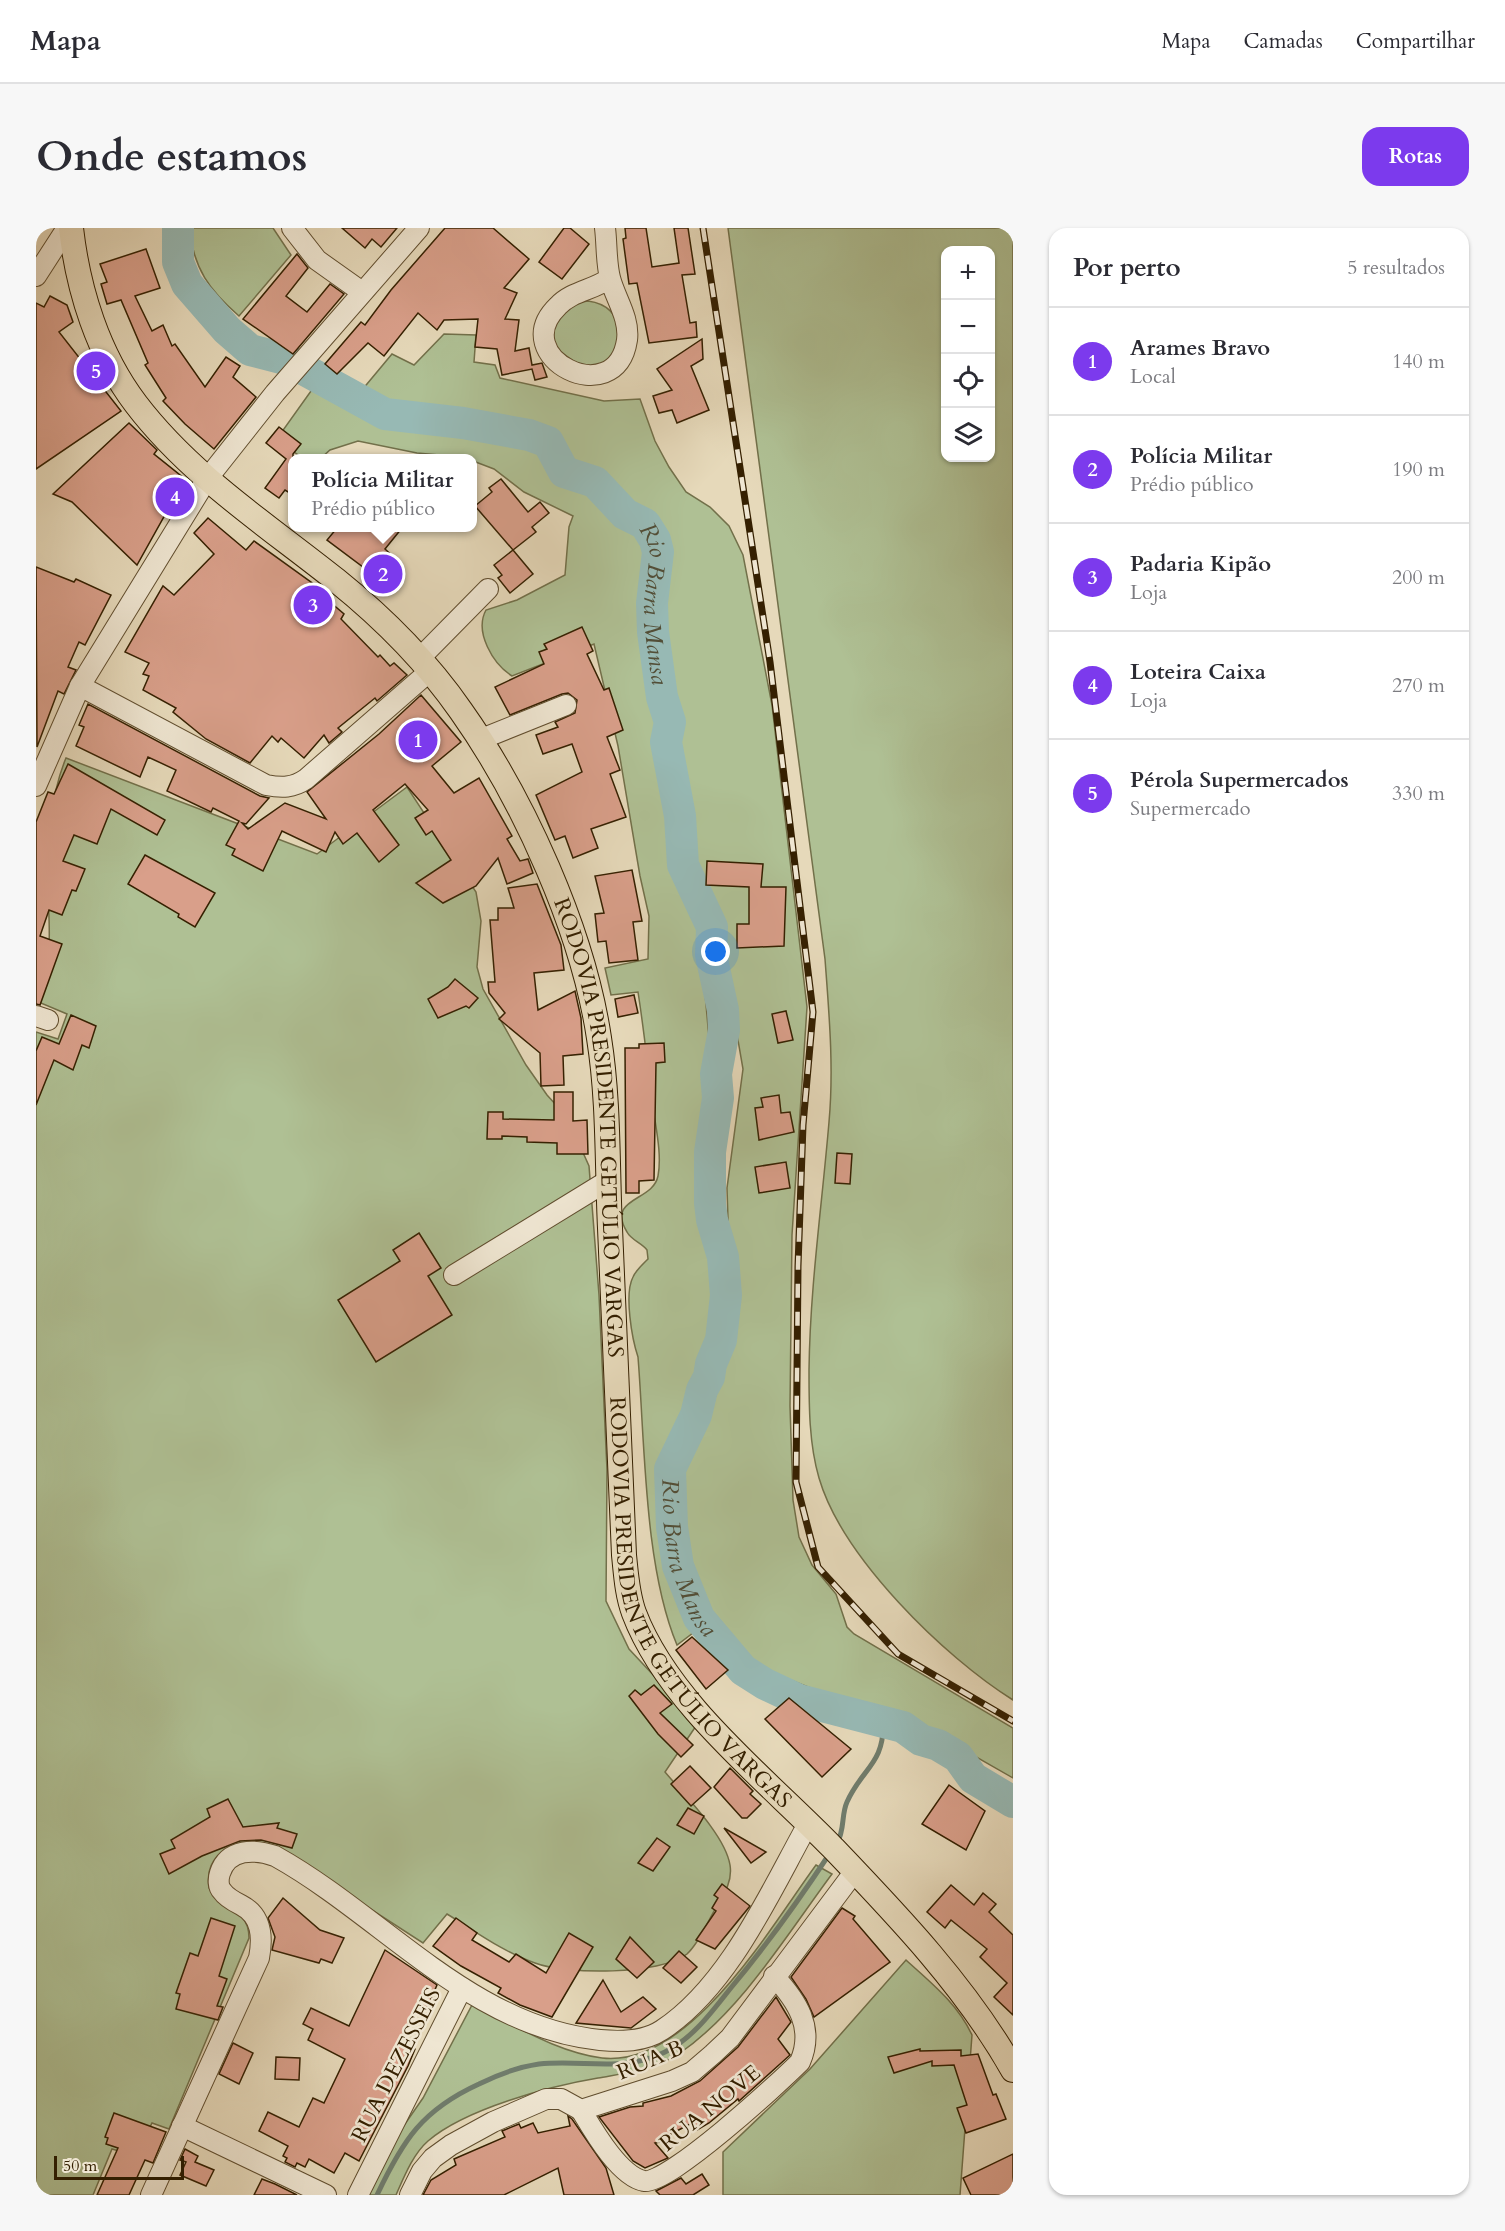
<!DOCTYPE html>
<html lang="pt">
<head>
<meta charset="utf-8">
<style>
	body { margin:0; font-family:Cardo,serif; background:#f7f7f7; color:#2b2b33 }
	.controls { position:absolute; right:18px; top:18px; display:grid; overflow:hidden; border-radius:12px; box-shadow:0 2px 4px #0004 }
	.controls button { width:54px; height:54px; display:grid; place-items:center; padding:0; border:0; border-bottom:2px solid #e1e1e2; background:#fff; color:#2b2b33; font:30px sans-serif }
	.scale { position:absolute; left:18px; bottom:15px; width:130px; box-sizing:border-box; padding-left:6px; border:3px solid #352001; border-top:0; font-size:16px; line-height:21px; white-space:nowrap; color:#352001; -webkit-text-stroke:4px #efe6d2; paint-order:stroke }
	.you { position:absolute; left:680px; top:724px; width:21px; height:21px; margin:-15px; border:4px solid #fff; border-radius:50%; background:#1a73e8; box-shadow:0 0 0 9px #1a73e833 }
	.badge { display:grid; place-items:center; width:39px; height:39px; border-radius:50%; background:#7c3aed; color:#fff; font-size:20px; font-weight:700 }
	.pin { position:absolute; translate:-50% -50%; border:3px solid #fff; box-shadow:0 2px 6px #0006 }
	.popup { position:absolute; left:252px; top:226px; width:189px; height:78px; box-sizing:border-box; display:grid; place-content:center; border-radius:12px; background:#fff; filter:drop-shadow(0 2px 4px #0005); font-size:20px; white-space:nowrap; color:#7c7c81 }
	.popup b { font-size:22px; color:#2b2b33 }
	.popup::after { content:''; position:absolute; left:50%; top:100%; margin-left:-12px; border:12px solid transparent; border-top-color:#fff }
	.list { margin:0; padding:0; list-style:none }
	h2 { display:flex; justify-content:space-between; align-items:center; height:78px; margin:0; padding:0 24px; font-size:26px }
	h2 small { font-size:20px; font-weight:400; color:#7c7c81 }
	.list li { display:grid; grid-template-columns:39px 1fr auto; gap:18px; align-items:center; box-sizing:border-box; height:108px; padding:0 24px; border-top:2px solid #e1e1e2 }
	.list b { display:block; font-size:22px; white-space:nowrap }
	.list p { margin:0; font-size:20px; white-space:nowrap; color:#7c7c81 }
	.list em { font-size:20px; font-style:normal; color:#7c7c81 }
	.icon { flex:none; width:33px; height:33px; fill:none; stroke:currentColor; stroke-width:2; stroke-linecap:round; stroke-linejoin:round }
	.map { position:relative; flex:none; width:977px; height:1967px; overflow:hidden; border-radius:18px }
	header { display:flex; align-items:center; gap:36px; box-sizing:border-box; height:84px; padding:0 30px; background:#fff; border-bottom:2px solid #e1e1e2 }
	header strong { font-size:28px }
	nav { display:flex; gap:33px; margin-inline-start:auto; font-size:21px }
	.intro { display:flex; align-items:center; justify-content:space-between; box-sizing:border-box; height:144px; padding:0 36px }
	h1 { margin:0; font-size:42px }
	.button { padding:15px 27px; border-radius:18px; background:#7c3aed; color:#fff; font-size:21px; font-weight:700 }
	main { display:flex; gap:36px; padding:0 36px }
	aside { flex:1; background:#fff; border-radius:18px; box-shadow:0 2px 4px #0004 }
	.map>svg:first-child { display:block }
	.green { fill:#afc094; stroke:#72704a; stroke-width:1.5; fill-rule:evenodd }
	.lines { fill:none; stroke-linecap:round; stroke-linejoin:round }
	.stream { stroke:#707c6c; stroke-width:5 }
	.river { stroke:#97b9b4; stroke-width:32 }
	.building { fill:#d99f8a; stroke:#352001; stroke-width:1.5 }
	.minor-casing { stroke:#614e2f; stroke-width:22 }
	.major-casing { stroke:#352001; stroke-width:26 }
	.minor { stroke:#efe6d2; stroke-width:20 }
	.major { stroke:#e6d9ba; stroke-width:24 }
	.rail-casing { stroke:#352001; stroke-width:7 }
	.rail { stroke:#efe6d2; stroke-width:4.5; stroke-dasharray:14; stroke-linecap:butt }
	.labels { text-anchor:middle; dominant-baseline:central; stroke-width:5; stroke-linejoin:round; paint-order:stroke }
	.street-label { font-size:22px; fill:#352001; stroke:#efe6d2 }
	.water-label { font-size:24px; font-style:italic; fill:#524e37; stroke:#efe6d2 }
</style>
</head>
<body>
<header>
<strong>Mapa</strong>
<nav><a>Mapa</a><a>Camadas</a><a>Compartilhar</a></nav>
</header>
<div class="intro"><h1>Onde estamos</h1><a class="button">Rotas</a></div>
<main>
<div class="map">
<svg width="977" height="1967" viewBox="0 0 977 1967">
	<rect width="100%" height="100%" fill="#e6d9ba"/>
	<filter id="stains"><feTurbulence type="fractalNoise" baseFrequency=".00333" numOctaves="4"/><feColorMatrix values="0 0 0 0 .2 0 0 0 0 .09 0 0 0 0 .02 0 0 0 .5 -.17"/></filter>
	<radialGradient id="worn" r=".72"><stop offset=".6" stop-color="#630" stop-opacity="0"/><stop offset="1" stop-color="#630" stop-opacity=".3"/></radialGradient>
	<g class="green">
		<path d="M153,0h84l18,27 -52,61c-30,-26 -45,-47 -50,-88z"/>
		<path d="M692,0h285v1472c-69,-43 -171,-143 -194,-222 -10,-34 -10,-72 -10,-108 1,-83 13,-165 20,-248 5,-55 0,-109 -4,-163zM910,22h44v208h-44z"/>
		<path d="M552,73c21,3 27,13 34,31l-9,27 -26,12 -34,-25c0,-26 6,-42 35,-45z"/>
		<polygon points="408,106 440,107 438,134 459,137 464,150 568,173 604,171 619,213 633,239 650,264 674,279 693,298 707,327 736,477 771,779 756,1007 754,1178 757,1272 763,1309 776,1337 800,1366 811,1399 818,1406 977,1500 977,1550 921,1518 729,1442 710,1431 696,1420 682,1401 670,1377 652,1328 642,1280 644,1246 680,1167 699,1104 700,1071 693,1022 691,960 707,841 693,760 687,699 657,648 654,596 637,536 636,524 641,486 633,470 635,446 626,377 628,322 622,299 609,282 587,278 559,245 541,238 529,220 517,211 472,197 445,192 365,184 321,168 356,126 378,137"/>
		<path d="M280,156c25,13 50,32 78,39 39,8 81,3 119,14 28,8 27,28 49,39 7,4 15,3 22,5l10,16 13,9 9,14 21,9 3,4 8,38 -8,21 -1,11 42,273 8,22 16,26 -3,35 8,91 -11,150c3,26 8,52 14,77 2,11 6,19 4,31 -8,46 -30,86 -44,130 -30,92 -4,156 54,228l-34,-33 -16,12c-33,-79 -32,-201 -39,-288 -6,-18 -14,-63 -5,-80 3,-7 10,-13 15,-18l-1,-9c-5,-7 -16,-10 -20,-18 -21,-35 26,-30 31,-56 4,-21 -2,-47 -5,-69 -5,-38 -9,-77 -15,-115l-27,3 -6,-27 43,-9 1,-43 -9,-40 -22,-130 -24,-102 -82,32c-19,-12 -38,-44 -26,-66l31,-10 48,-25 4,-48 4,-11 -49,-24 -30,-23 -21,-8v-3l-56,-5 -59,-12 -28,9 -9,8h-18l-27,-18z"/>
		<path d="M30,530l251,96 90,-67 69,105 5,29 -4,46 6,22 43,76 21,30 20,22 22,49 10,129 8,175 -1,131 23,48 69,74 -33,49c20,24 60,63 65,93 3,18 -8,32 -16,46 -8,14 -15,32 -27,43 -27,21 -121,21 -152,9 -32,-11 -60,-32 -88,-49l-24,29 -125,-81 -72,-12c-14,7 -20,22 -17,38 11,23 40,18 40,50l-80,191 -17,-6 -16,33 -24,-7 -19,46h-57v-1163l22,7 9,-25 -31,-13v-3c3,-10 7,-21 10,-31 6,-27 2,-55 2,-83 0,-41 2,-88 18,-126z"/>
		<path d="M780,1637l16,9c-44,59 -91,137 -152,179 -25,17 -55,20 -82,25 -48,8 -133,31 -170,63 -15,13 -24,36 -32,54h-28l30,-61 25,-36 49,-93c41,19 84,47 130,53 88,10 169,-132 214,-193z"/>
		<path d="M870,1732c25,23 51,43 66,75l-12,160h-237v-43l87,-83z"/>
	</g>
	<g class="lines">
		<g class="stream">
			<path d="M801,1615c8,-13 4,-28 10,-41 15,-34 38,-38 36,-81"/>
			<path d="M341,1967c26,-55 45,-85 102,-111 18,-9 40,-17 60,-20 43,-5 85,9 126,-12 28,-14 46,-39 65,-63 36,-43 69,-89 100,-136"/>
		</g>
		<path class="river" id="s1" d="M142,0v34l9,22 40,46 23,20 35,9 100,55 78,9 66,12 19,7 16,30 31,10 30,32 20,10 10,16 3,12 -6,51 1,29 9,65 8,25 -4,20 14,74 3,49 29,62 -1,28 12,55 1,20 -8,44 2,24 -8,54v51l2,17 11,37 3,38 -5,45 -10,24 -2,13 -7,13 -6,25 -26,54 2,58 6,39 21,52 44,52 22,14 34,16 104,27 18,13 17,5 20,12 15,21 40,24"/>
	</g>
	<g class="building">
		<polygon points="306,0 361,0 345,19 336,11 329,20"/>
		<polygon points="409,0 457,0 493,31 468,60 481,65 469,91 483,92 479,123 493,120 496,137 506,135 511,149 499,152 496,141 466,147 461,121 439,119 442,91 408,92 401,102 382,85 348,128 332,115 301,146 289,136 325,94 329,97 355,62"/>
		<polygon points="528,0 534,0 553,16 526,51 503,34"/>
		<polygon points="589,0 610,0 616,39 643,35 638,0 652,0 659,46 646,47 654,95 660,94 661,109 613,115 601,55 593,56 587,11 590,10"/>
		<polygon points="110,21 124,60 99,68 116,103 127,97 136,118 139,116 169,159 190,129 204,138 197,149 220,169 178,221 149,196 127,173 130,170 109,137 112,135 85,72 71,76 65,56 71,54 64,36"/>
		<polygon points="261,26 272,40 250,68 271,84 294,56 308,66 257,126 207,91"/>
		<polygon points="14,68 31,77 37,94 23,104 85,183 0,241 0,75 8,79"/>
		<polygon points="666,111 667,131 655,138 673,182 641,195 636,182 623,185 617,168 636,162 621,141"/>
		<polygon points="93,195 121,222 118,226 149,251 101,337 36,274 17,266"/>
		<polygon points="243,199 265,216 257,226 257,267 249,262 243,270 229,260 250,231 230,215"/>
		<polygon points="465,251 492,284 504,274 513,285 496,299 500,304 477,322 439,278 456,264 453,260"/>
		<polygon points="172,290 210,322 218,313 297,370 294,374 308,386 305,391 342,429 344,427 354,438 358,435 371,447 341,473 339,470 302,500 306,504 293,515 288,507 268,530 245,510 242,514 236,508 214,535 170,511 137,484 140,480 107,462 113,448 107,446 113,435 89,424 127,358 138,367 178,326 158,305"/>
		<polygon points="301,300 366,300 349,321 364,335 347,354 291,312"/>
		<polygon points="477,322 497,346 474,365 462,350 466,347 458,337"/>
		<polygon points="0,339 38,354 40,351 75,367 49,417 43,414 32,439 40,442 28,466 22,463 1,519"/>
		<polygon points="546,399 557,423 551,426 568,462 573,460 587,502 571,509 584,542 574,546 590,589 555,601 562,620 537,630 529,608 519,612 500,567 546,544 536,516 507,526 500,507 522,499 519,494 539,485 541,472 532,465 526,466 474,487 459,459 508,436 503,424 511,421 508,416"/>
		<polygon points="385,467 425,514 396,538 418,565 443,550 476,608 471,611 484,633 492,631 497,645 471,656 462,630 440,658 407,675 380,655 415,632 396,603 390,607 379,590 392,582 369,556 337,582 363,617 343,634 321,605 307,616 299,604 290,624 246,603 227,643 196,627 199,621 190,617 203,593 177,580 175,584 131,563 140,542 112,529 104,549 40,518 48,499 43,497 52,476 224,568 233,570 210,596 206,595 212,601 249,575 290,591 271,564 343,506"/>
		<polygon points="32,536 129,592 121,607 75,581 61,616 38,607 27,633 49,641 40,663 36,662 26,687 13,682 4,708 26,716 4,777 0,776 0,594 12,564 18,566"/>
		<polygon points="109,627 179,665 159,699 142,689 143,686 92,656"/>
		<polygon points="671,633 727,636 725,659 750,659 748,718 701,720 701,696 713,696 713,659 670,657"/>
		<polygon points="596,642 606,693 597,694 602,732 573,735 570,713 562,714 559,686 568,685 559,648"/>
		<polygon points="501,656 525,717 528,742 498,745 502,782 539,763 545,790 547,826 527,828 528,857 505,858 504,825 463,791 469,785 453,765 452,754 459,754 454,692 462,692 462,680 478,680 472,660"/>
		<polygon points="419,751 442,770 433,780 430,778 402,790 392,771 412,759"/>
		<polygon points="598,767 602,785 582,789 579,771"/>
		<polygon points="750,783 757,812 742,815 736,786"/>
		<polygon points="35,787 60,798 53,820 46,817 37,842 18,832 0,877 0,823 6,809 23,816"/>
		<polygon points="628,815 629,834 620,835 618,952 603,953 603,965 590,965 589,820 603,820 603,816"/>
		<polygon points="518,864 537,864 537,893 551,892 552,926 521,926 521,915 491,914 491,909 466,908 466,911 451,911 452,884 467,884 467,891 518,892"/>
		<polygon points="743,867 745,885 754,884 758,904 723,912 719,880 727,879 725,870"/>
		<polygon points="801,925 816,926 814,956 799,955"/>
		<polygon points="750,934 754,960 723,965 719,939"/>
		<polygon points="383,1005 405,1040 392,1048 416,1087 340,1134 302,1072 364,1033 357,1022"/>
		<polygon points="656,1409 692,1442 670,1461 640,1422"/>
		<polygon points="618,1457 636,1476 624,1485 657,1517 645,1529 622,1506 593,1468 599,1462 605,1467"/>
		<polygon points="753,1470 815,1521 786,1549 729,1491"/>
		<polygon points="654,1538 675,1560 655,1578 635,1556"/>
		<polygon points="694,1540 717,1563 714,1566 725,1576 711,1590 706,1590 678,1559"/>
		<polygon points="913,1557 949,1583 930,1622 886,1596"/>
		<polygon points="192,1571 207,1599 243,1595 241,1600 261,1606 256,1620 225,1612 204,1613 166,1628 133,1646 124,1626 139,1620 135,1612 174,1589 171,1581"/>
		<polygon points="652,1580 668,1588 658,1606 641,1597"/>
		<polygon points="688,1600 730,1624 715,1635"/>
		<polygon points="621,1610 634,1619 617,1643 602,1635"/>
		<polygon points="686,1656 714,1678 679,1721 660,1712 680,1683 676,1680 682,1670 678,1667"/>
		<polygon points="915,1657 938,1677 947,1665 960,1676 953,1684 977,1707 977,1787 958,1769 971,1755 944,1729 951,1721 915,1692 909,1700 891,1684"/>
		<polygon points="247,1670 284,1702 308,1710 296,1735 285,1731 283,1735 236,1722 239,1709 232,1690"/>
		<polygon points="806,1680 819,1688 817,1691 854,1734 778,1789 770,1771 755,1749"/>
		<polygon points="175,1690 199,1698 183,1748 191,1751 181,1778 187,1779 182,1792 140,1781 144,1766 140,1765 154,1725 162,1728"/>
		<polygon points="420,1690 441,1705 436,1712 473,1734 480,1726 510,1745 533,1705 557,1719 516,1789 484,1777 462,1765 465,1760 425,1738 397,1718"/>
		<polygon points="594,1709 618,1734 601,1750 580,1731"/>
		<polygon points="349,1722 401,1757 390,1782 381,1778 365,1814 379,1821 372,1838 323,1933 309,1925 298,1945 273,1931 269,1939 261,1935 259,1939 249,1934 251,1930 247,1928 252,1918 223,1903 232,1884 263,1899 277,1870 288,1875 309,1831 272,1812 277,1801 267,1796 275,1780 313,1798"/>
		<polygon points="643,1723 661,1739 645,1755 627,1740"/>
		<polygon points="567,1752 585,1784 607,1769 620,1781 595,1800 540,1795"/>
		<polygon points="740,1769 755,1794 742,1811 754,1827 703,1873 702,1871 673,1895 661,1902 656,1895 633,1907 634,1912 619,1915 632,1930 609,1940 597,1933 563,1889 594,1879 607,1878 607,1875 635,1868 664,1853 702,1819"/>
		<polygon points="197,1815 217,1825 203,1856 183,1846"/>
		<polygon points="884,1821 884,1823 925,1822 925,1828 942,1826 957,1867 960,1866 970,1891 930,1905 921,1880 931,1877 918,1837 896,1838 896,1833 858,1845 852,1829"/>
		<polygon points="240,1829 264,1830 263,1852 239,1851"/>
		<polygon points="78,1885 130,1904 117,1935 109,1932 93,1967 61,1967 82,1920 70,1916 72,1910 69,1909"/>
		<polygon points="532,1888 536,1891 570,1940 578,1967 528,1967 522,1940 468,1967 387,1967 395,1952 420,1937 418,1931 469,1909 466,1903 483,1896 485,1900 497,1895 502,1905 534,1898"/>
		<polygon points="149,1921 162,1928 159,1934 178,1942 170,1958 144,1947 150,1934 144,1932"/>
		<polygon points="977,1926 977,1967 935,1967 927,1950"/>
		<polygon points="666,1946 673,1957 657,1967 624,1967 620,1963 645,1950 650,1956"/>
		<polygon points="226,1951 239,1956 261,1967 218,1967"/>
	</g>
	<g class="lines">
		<defs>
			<g id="minor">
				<polyline points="256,0 281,32 326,64"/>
				<path d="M569,0c2,16 1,34 5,50 5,20 20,40 17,62 -11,73 -122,17 -69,-34 14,-15 36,-16 52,-28"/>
				<polyline points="0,48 31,0"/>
				<polyline points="383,431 452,361"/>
				<path d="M44,458l186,99c16,3 27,3 40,-6l124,-108"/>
				<polyline points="443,512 530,477"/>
				<polyline points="0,558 44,458 171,251 239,165 383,0"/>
				<polyline points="0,788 12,792"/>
				<polyline points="418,1047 573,952"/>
				<path d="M545,1882c12,20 38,66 63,71 24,4 135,-98 156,-119 15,-34 -3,-61 -26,-86"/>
				<polyline points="146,1898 290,1967"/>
				<path d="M115,1967l108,-237c4,-21 3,-42 -18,-53 -6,-3 -15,-8 -19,-14 -4,-4 -4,-12 -2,-18 8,-25 35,-24 55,-17 108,60 196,171 325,184 21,2 44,2 62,-10 67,-44 108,-138 146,-206"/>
				<polyline points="322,1967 426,1760"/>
				<polyline points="374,1967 386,1943 397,1930 415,1917 457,1894 510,1871 525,1871 545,1882 636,1853 656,1844 677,1826 694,1810 819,1643"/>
			</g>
			<g id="major">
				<path id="s2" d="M35,0c7,62 27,126 65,176 54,71 131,121 200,176 46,37 91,82 125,131 63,89 122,220 138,327 10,63 8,127 11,190 5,109 9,218 14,327 2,19 3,39 10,58 34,90 132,166 199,235 65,68 133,139 180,222"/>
			</g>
		</defs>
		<use href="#minor" class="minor-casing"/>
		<use href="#major" class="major-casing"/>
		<use href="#minor" class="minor"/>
		<use href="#major" class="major"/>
		<defs>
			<polyline id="rail" points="667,0 734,434 777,784 767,897 762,1038 760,1254 782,1339 862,1426 977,1493"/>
		</defs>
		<use href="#rail" class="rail-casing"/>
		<use href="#rail" class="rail"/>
	</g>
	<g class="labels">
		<g class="street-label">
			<text stroke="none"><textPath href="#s2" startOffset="1084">RODOVIA PRESIDENTE GETÚLIO VARGAS</textPath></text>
			<text stroke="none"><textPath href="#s2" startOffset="1588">RODOVIA PRESIDENTE GETÚLIO VARGAS</textPath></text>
			<text transform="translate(614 1832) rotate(-23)">RUA B</text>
			<text transform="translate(360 1837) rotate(-63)">RUA DEZESSEIS</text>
			<text transform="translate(674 1880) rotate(-39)">RUA NOVE</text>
		</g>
		<g class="water-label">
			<text stroke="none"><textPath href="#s1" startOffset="681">Rio Barra Mansa</textPath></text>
			<text stroke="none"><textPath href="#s1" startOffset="1664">Rio Barra Mansa</textPath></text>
		</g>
	</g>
	<rect width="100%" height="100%" filter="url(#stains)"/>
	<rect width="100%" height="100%" fill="url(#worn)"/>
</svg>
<div class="controls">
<button>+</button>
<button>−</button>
<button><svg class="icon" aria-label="locate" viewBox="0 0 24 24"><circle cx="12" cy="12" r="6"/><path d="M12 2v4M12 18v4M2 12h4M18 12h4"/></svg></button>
<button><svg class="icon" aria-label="layers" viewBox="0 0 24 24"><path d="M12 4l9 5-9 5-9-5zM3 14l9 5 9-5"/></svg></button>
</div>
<div class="scale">50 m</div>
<div class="you"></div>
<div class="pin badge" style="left:382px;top:512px">1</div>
<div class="pin badge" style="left:347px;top:346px">2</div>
<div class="popup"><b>Polícia Militar</b>Prédio público</div>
<div class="pin badge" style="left:277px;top:377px">3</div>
<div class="pin badge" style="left:139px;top:269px">4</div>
<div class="pin badge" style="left:60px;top:143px">5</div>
</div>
<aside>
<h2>Por perto<small>5 resultados</small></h2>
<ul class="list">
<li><span class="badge">1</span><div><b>Arames Bravo</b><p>Local</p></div><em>140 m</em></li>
<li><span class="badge">2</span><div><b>Polícia Militar</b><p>Prédio público</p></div><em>190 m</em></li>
<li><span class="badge">3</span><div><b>Padaria Kipão</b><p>Loja</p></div><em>200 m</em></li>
<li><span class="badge">4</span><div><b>Loteira Caixa</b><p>Loja</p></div><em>270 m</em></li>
<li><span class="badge">5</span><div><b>Pérola Supermercados</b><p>Supermercado</p></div><em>330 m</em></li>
</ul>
</aside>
</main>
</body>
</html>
